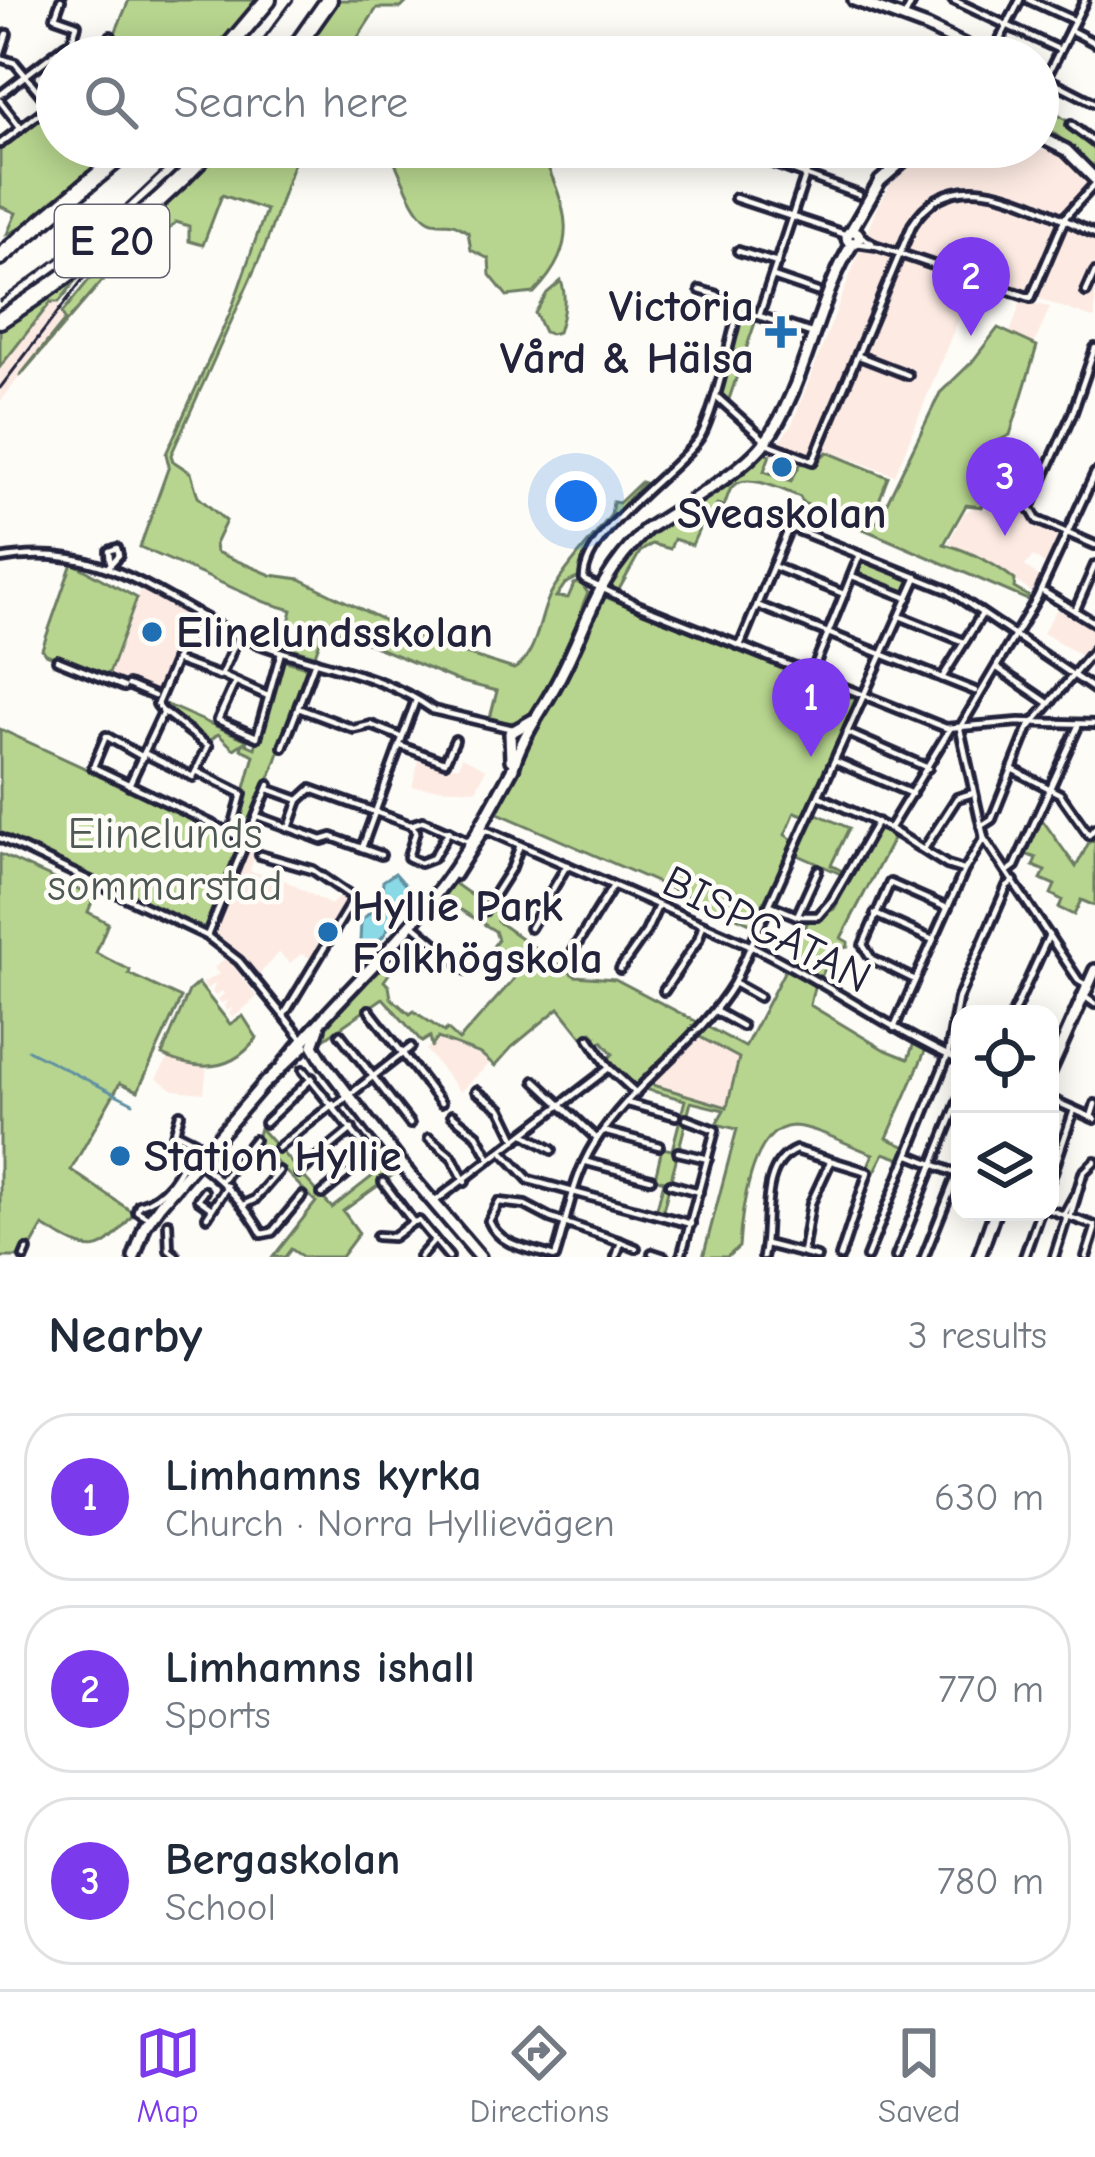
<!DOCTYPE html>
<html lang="en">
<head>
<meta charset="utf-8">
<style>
	body { margin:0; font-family:"Comic Neue",sans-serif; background:#f6f6f7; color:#1f2937 }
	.controls { position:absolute; right:36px; bottom:36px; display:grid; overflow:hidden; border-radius:24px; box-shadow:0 6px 30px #0003 }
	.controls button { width:108px; height:108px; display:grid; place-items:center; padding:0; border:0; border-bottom:3px solid #e0e1e3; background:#fff; color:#1f2937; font:60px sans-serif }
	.you { position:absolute; left:576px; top:501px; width:42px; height:42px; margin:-30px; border:9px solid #fff; border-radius:50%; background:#1a73e8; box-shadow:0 0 0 18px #1a73e833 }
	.badge { display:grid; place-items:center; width:78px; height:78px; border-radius:50%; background:#7c3aed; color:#fff; font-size:39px; font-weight:700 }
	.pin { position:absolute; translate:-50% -99px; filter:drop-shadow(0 3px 6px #0008) }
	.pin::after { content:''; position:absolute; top:63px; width:42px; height:36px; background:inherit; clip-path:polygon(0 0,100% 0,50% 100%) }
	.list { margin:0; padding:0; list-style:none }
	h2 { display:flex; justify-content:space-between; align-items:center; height:156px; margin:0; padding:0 48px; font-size:51px }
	h2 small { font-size:39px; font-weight:400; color:#747a83 }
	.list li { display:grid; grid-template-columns:78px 1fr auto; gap:36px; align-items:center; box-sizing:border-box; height:168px; margin:0 24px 24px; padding:0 24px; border:3px solid #e0e1e3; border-radius:48px }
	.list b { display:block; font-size:45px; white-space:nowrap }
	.list p { margin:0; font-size:39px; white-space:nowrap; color:#747a83 }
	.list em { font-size:39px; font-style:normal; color:#747a83 }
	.icon { flex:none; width:66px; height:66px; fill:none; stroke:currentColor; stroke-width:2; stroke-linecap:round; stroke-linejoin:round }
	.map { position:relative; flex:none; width:1095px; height:1257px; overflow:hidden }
	.search { position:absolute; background:#fff; box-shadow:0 6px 30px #0003; left:36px; right:36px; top:36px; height:132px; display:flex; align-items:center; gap:30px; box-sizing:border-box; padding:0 42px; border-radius:66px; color:#747a83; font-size:45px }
	.sheet { height:732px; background:#fff }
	nav { display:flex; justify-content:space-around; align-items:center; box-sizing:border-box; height:168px; border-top:3px solid #e0e1e3; background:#fff; font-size:33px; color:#747a83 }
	nav a { display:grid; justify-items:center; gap:6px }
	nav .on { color:#7c3aed }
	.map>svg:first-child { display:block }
	.built { fill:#fdebe3 }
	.green { fill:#b7d58e; stroke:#6c7c64; stroke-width:3 }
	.water { fill:#8ad9e6; stroke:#6090a2; stroke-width:3 }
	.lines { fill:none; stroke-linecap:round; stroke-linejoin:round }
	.stream { stroke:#6090a2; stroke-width:3 }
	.street-casing { stroke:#22223b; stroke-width:14 }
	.secondary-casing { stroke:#22223b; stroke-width:18 }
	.highway-casing { stroke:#22223b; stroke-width:22 }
	.street { stroke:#fdfcf7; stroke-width:4.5 }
	.secondary { stroke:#fdfcf7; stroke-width:9 }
	.highway { stroke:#fdfcf7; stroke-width:14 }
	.rail { stroke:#22223b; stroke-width:3 }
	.poi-dot { fill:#1f6fb2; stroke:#fdfcf7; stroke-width:4.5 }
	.labels { text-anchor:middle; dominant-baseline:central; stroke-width:9; stroke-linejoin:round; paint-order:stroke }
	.shield { fill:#fdfcf7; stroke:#646373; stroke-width:3 }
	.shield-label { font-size:42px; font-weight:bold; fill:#22223b }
	.poi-label { font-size:45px; font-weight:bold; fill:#22223b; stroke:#fdfcf7; text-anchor:start }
	.park-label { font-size:45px; fill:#4f5854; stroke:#fdfcf7 }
	.street-label { font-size:45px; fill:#22223b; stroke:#fdfcf7 }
</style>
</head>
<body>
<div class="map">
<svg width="1095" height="1257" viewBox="0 0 1095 1257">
	<rect width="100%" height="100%" fill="#fdfcf7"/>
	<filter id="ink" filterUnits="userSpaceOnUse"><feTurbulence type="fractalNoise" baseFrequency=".00833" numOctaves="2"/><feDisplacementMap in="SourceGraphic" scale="24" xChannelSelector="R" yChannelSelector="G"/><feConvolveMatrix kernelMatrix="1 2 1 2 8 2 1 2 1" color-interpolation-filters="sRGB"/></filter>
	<g filter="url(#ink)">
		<g class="built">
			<polygon points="939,147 1064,151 1091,176 1091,182 1061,215 1067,227 1095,239 1095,319 976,276 895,475 820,448 813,457 778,444 792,424 876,209 895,177 909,164"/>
			<polygon points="51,301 59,302 65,320 0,402 0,367"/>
			<polygon points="1021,301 1050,307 1034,345 1010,333"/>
			<polygon points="1006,476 1030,491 1024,507 1028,519 1059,536 1046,565 1033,556 1025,566 1041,578 1034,594 985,559 947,545 964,513 973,508 994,510"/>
			<polygon points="141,588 188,614 154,694 109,675"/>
			<polygon points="1059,605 1095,627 1095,644 1083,657 1043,633"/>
			<polygon points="420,756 448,767 459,766 462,757 486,769 476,790 412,787"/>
			<polygon points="246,847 256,851 250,871 284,880 331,905 344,891 352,898 316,960 301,954 290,963 279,953 256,978 212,935"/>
			<polygon points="227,957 257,997 233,1018 229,1014 233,1007 227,1011 224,1006 228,1001 221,1003 218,999 224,994 222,991 215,996 212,992 215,984 207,989 202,983 219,974 214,968"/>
			<polygon points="698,1036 739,1057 727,1107 650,1084"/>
			<polygon points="437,1038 481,1054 491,1062 460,1092 426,1050"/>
			<polygon points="172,1053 207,1066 204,1093 174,1090 156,1078"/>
		</g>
		<g class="green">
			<polygon points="129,0 263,0 214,57 105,57"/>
			<polygon points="334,0 409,0 401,8 377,8 345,57 294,57"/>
			<polygon points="543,34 609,46 625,40 644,52 641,57 606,49 580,51 571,57 508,57"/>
			<polygon points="1038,100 1067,121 1068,128 1095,146 1095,168 1050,130 1038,128"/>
			<polygon points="57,103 57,147 123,147 33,222 7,234 16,213 0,206 0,149"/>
			<path d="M218,147h81l-33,97 -95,211 2,6 18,12 7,24 28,24 -11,23 1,8 55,23 29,4 128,63 86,27c24,-14 25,-54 37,-76 15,-27 41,-53 60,-78l2,-13 6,1 22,-21 3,1c-21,21 -62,66 -65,94l-14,7 -9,13 12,1 6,-14 6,-2 8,11c-9,16 -8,29 -14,46 -6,20 -36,74 -55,82 -10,4 -19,-1 -29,-3l7,-27 -39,-10 -129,-54h-4l-10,28 -32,-9 9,-36 -27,-8 -125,-55 29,-81 -3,-12 64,-141 36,-103 -44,-15 -19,50 -14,-4v-15l-13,-4 -45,46 -15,-3 -97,112 46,-57 -3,-7 35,-43 -9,-5z"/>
			<path d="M399,147l19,4 6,-4h115c26,59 45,94 -5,146l-27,3 -17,-21 -1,-16 -18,-9 -3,-18c-23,-14 -16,-6 -35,-10 -18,-3 -33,-51 -41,-66z"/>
			<polygon points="87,267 59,302 51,302 0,367 0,325"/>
			<path d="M561,281c6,15 2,36 -3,51l-8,2 -6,-2 -9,-19 12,-20z"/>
			<polygon points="739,314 757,317 727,405 715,394"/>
			<path d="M998,328l39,18 -27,89 -14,7 -12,19 17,11 -19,35 -16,-2 -22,39c25,7 50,19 71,36l-1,8 17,10 -1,3 -227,-98 -3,-6c-15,-6 -54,-26 -68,-10 -4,5 -5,13 -8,19l-7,-2 -10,23 -6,-2 -9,20 -18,-6 -4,10 -18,-5 -12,8 -23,41 -9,-6c25,-65 105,-91 154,-136l8,4 -6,16 27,10 10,-18 11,3 15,-14 61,25 -19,50 9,-6 62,-128 32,-31z"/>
			<polygon points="862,558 915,579 908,595 856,574"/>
			<polygon points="72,563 137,598 107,679 46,654 42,649"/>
			<polygon points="603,596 858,700 806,816 795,812 785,835 795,841 757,926 496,812 566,675 598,598"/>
			<polygon points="280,659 309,668 249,837 243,842 207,932 0,835 0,729 232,836 254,755 241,749 243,743 234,749 218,734 205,744 161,710 163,703 247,740 246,744 255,748"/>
			<polygon points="817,814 849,828 831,865 842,871 841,874 796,854"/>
			<polygon points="1041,818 1076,867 1089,842 1095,841 1095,906 1081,900 1074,915 1059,908 1062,900 1051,894 1055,885 1041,879 1045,871 1033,866 1036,858 1025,854"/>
			<polygon points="880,826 895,835 841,938 848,942 848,947 836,949 820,978 790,960 808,921 834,909"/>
			<path d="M0,854l94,43 -6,15 20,11 -12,30 34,17 -1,4 52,24 -43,93 -18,-8 -49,87 63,43c-34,44 -40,44 -91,13l-12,21 -5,-2 -4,12h-22z"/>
			<polygon points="456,879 454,883 484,904 477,912 481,916 488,915 488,907 500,915 497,921 575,976 615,979 697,1022 635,1088 607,1060 613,1054 602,1041 594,1046 596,1036 592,1032 582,1037 559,1008 512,1047 495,1066 481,1054 438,1038 432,1046 430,1037 422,1042 383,998 321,1041 319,1036 402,938 379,965 389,974 384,981 389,986 391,998 410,1014 414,1011 444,1032 447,1029 459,1040 514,979 505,965 504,953 491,949 498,940 495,931 443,899 438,904"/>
			<path d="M787,966l28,17 -5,22 73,44 25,10 6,-16 12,6 -39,89 19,9 -5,12 -17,-6 -11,22 -6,-7 6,-14c-20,-7 -60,-28 -80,-28 -43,1 -52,90 -54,121l-12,10h-24l34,-128 -21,-5 8,-14 -33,-8 -29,112 -6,-2 8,-31 -9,-3 7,-30 10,2 13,-50 -40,-11 5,-5 77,23 12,-49 -41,-22 8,-10 39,21z"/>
			<path d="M198,983l32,41 13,-8 14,22c-25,34 -59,34 -95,17l27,-64z"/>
			<polygon points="260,1128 332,1208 378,1172 368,1158 378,1151 397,1172 343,1211 359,1233 341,1257 303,1257 291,1249 285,1257 273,1257 316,1202 256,1142"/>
		</g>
		<path class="water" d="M395,873l14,16 -1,15 -17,9c0,15 -9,31 -25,33l-6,-4 1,-21 20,-19 2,-21z"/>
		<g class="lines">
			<g class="stream">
				<polyline points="28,1050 133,1103"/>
				<polyline points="1058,1257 1068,1222"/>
			</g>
			<defs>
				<g id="street">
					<polyline points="61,0 55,17 75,24"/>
					<polyline points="953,0 1060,50"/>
					<polyline points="1029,0 1073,20"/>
					<polyline points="1085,0 1046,78 1095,103"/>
					<polyline points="904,18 913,0"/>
					<polyline points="1070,30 1095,43"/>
					<polyline points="0,55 7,34"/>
					<polyline points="103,57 111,36"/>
					<polyline points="839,57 840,54 850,57"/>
					<polyline points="991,57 1020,0"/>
					<polyline points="0,58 15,63 43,97"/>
					<polyline points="0,95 72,40 77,25"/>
					<polyline points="0,101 21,128"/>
					<polyline points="1071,125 1095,143"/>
					<polyline points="0,144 57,100"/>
					<path d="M815,147l-56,169 -21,-4c-8,28 -25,105 -38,125 -23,35 -118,96 -116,143l56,26 306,122 73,-6 76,2"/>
					<polyline points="852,147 885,158 883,161"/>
					<polyline points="764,160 859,195"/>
					<polyline points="735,198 847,235"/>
					<polyline points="859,235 872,243"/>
					<polyline points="856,243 877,246 1031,298 1066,216 1095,184"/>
					<polyline points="738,251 777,263"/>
					<polyline points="773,277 817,292"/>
					<polyline points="700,290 717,295 738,312"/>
					<polyline points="1086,292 1095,272"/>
					<polyline points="759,316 811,333"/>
					<polyline points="1095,348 1073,412 1030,508 1037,520 1095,545"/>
					<polyline points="859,356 908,375"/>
					<path d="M716,396l53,48 44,17 99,-236c44,-71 126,-16 183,9"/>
					<path d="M0,559c111,-20 167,49 259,85 58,22 123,29 174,66"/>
					<polyline points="773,566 844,594"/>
					<polyline points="108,567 119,555 117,548 109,551 110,561"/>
					<polyline points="852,576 908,598"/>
					<polyline points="1044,592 1095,623"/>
					<polyline points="757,605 975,691"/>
					<polyline points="1075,611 1095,565"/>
					<polyline points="902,617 964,642"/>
					<polyline points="239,635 221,675 268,696"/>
					<polyline points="740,646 788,530 795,529 948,590 1095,690"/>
					<polyline points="57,660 124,687"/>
					<polyline points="175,660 219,676"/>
					<polyline points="997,668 1047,702"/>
					<polyline points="811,675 860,555"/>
					<polyline points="942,678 982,614"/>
					<polyline points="235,682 218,720 257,737 281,652"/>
					<polyline points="128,685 154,696"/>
					<polyline points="298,707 315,661"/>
					<polyline points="433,710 513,729"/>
					<polyline points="960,728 1037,598 1095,473"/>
					<polyline points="960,729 984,838 1079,981 1088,986"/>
					<polyline points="848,733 928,768"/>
					<polyline points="401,746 445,762 455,740"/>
					<polyline points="283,747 298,708 354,729 371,725 399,736"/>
					<polyline points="144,753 193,777 208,746 164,712"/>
					<polyline points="143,757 106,736 93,767 247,841"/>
					<polyline points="835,761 912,794"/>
					<polyline points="1012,769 1060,794 1089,835 1095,828"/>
					<polyline points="196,771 242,794 232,831"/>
					<polyline points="129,785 163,712 157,704 196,612"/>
					<polyline points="268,789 299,800 311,789 411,825 423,821 470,842"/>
					<polyline points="819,796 890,829 947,865 963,870"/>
					<polyline points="257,816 322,840 332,837 381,855"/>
					<polyline points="411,825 416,831 408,857 420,863 433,858 449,831"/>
					<polyline points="891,826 950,729"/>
					<polyline points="981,826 992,819 1028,729 1095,649"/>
					<path d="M479,827l273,119c72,35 135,82 208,115"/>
					<polyline points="289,828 299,800"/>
					<polyline points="0,838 207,936 239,961 301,1037"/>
					<polyline points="362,848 416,700"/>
					<polyline points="924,849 957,798 973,793"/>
					<polyline points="260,855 313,870 354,898 284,1015"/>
					<polyline points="1007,872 1015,866 1079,724"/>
					<polyline points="456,876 485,830"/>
					<polyline points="771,905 797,916 818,916 832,900 877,822"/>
					<polyline points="484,911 512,867 520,845"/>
					<polyline points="875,914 933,940"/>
					<polyline points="797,916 818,870"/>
					<polyline points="411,923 468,971"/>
					<polyline points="530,928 567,865"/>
					<polyline points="207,936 269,785"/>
					<polyline points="569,957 613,886"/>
					<polyline points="620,969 646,932 658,906"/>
					<polyline points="915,980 872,959 863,945 890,883 945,907"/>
					<polyline points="734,983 759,997"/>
					<polyline points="664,991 698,940 703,925"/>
					<polyline points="1084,996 1095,1004"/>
					<polyline points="369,1010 441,1103"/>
					<polyline points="715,1011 742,1026"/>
					<polyline points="1013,1014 1049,935"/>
					<polyline points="894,1028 964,871 984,838"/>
					<polyline points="340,1034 410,1124"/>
					<polyline points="589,1038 609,1068 636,1093"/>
					<polyline points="303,1070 368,1151 365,1159 322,1194"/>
					<polyline points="535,1081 597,1139"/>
					<polyline points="476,1091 501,1109 516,1140"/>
					<polyline points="1050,1099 1095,1119"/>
					<polyline points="627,1103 676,1116"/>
					<polyline points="334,1107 411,1047"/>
					<polyline points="180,1114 168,1157 180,1166"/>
					<polyline points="452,1115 477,1135 490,1159"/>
					<polyline points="1091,1117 1095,1104"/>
					<polyline points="265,1123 312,1078"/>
					<polyline points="603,1131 659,1146"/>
					<polyline points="526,1135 552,1150"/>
					<polyline points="429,1138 452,1157 465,1182"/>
					<polyline points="278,1148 333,1104"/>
					<polyline points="678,1152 708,1159"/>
					<polyline points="504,1153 529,1180 691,1224"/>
					<polyline points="910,1155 955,1173"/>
					<path d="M198,1162c27,21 48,43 64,72l10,-2 30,-36"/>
					<polyline points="587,1162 651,1179"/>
					<polyline points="299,1173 352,1129"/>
					<polyline points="221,1181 254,1140"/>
					<polyline points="1050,1181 1074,1110"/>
					<polyline points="670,1184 699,1192"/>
					<polyline points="204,1191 198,1199 212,1209"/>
					<polyline points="433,1203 609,1068"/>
					<polyline points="243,1205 254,1200 279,1171"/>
					<polyline points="1050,1210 1095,1226"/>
					<polyline points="1064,1215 1075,1195"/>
					<polyline points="207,1217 227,1186"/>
					<polyline points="1070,1217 1083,1173 1095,1161"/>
					<path d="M149,1218l-12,-7 2,-6c30,-8 42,-36 56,-63l-20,-10"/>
					<polyline points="413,1222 419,1221 449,1257"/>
					<polyline points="168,1223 169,1250 175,1255"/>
					<polyline points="377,1236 393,1237 413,1222 383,1182"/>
					<polyline points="621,1242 636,1248"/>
					<polyline points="766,1244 817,1257"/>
					<polyline points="652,1253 664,1257"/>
					<polyline points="803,1253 811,1203 830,1162"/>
					<polyline points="24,1257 27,1250"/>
					<polyline points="420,1257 434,1241"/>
					<path d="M554,1257c-25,-9 -54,-10 -65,-36l10,-19 26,3 25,13 71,24 -5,15"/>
					<path d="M555,1257c13,-39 17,-78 39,-113 38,-61 103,-100 140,-161l183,-406"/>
					<polyline points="681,1257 715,1130 686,1119"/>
					<path d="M763,1257c8,-31 -6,-91 33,-107l72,22 -28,85"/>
					<polyline points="867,1257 948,1055 958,999 1007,886 1014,881"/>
					<polyline points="896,1257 960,1097"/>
					<polyline points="924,1257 960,1167"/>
					<polyline points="1024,1257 1040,1212"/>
					<polyline points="1054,1257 1067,1216"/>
					<polyline points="1086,1257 1095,1229"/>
				</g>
				<g id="secondary">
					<polyline points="854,0 927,27 989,57"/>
					<polyline points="1038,136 1066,150 1095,179"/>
					<circle cx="853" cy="237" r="6"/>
					<polyline points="851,231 880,181 919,147"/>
					<path d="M644,531c34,-23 98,-58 121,-89 40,-52 52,-144 88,-199"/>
					<polyline points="511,760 510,733 533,720"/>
					<polyline points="319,1028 313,1045 324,1063 410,1175 480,1257"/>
					<path d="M283,1065c46,-59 106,-110 153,-171 30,-38 54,-84 77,-126 8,-32 32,-61 47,-91 31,-60 34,-95 85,-146"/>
					<polyline points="1050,1071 1095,970"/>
					<polyline points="134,1257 145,1226 160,1205 262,1086 304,1046"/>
					<polyline points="979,1257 995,1212"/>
				</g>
				<g id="highway">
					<polyline points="220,57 268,0"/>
					<polyline points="289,57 329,0"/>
					<polyline points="0,257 132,147"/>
					<path d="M0,320c78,-49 149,-106 213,-173"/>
				</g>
			</defs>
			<use href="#street" class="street-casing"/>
			<use href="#secondary" class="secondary-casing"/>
			<use href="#highway" class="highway-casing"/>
			<use href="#street" class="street"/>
			<use href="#secondary" class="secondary"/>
			<use href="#highway" class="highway"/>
			<g class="rail">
				<polyline points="250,57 293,0"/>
				<polyline points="0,301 115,216 188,147"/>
				<polyline points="0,388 93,266"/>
			</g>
		</g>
	</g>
	<g class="poi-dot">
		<path d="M775 314h12v12h12v12h-12v12h-12v-12h-12v-12h12z"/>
		<circle cx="782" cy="467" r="12"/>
		<circle cx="152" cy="632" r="12"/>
		<circle cx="328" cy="932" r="12"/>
		<circle cx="120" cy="1156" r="12"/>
	</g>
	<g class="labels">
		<rect class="shield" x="55" y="205" width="114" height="72" rx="9"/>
		<g class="shield-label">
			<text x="112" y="241">E 20</text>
		</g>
		<g class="poi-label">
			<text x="754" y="306" text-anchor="end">Victoria<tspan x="754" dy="52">Vård &amp; Hälsa</tspan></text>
			<text x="782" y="513" text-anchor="middle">Sveaskolan</text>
			<text x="176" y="632">Elinelundsskolan</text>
			<text x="352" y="906">Hyllie Park<tspan x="352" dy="52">Folkhögskola</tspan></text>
			<text x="144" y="1156">Station Hyllie</text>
		</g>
		<g class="park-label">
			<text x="165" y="833">Elinelunds<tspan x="165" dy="52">sommarstad</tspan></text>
		</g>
		<g class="street-label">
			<text transform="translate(767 929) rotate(27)">BISPGATAN</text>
		</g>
	</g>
</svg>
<div class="controls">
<button><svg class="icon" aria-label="locate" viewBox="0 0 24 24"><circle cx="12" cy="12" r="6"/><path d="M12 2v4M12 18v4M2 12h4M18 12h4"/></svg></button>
<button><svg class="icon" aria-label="layers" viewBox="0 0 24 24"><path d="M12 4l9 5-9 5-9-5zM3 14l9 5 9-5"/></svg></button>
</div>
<div class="you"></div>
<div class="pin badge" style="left:811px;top:757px">1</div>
<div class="pin badge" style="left:971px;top:336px">2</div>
<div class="pin badge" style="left:1005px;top:536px">3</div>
<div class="search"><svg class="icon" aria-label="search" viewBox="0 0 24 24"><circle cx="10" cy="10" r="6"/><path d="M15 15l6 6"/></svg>Search here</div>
</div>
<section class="sheet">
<h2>Nearby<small>3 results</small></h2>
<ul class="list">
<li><span class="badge">1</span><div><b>Limhamns kyrka</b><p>Church · Norra Hyllievägen</p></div><em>630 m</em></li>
<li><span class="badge">2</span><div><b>Limhamns ishall</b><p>Sports</p></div><em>770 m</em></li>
<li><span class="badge">3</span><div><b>Bergaskolan</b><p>School</p></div><em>780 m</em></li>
</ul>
</section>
<nav>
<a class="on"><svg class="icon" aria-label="map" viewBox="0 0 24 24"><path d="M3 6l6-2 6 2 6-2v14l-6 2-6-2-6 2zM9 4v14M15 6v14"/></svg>Map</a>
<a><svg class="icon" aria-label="directions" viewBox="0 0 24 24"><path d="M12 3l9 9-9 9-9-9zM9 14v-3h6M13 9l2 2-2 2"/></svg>Directions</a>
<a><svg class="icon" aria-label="saved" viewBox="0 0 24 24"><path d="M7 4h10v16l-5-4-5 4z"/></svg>Saved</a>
</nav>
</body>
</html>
